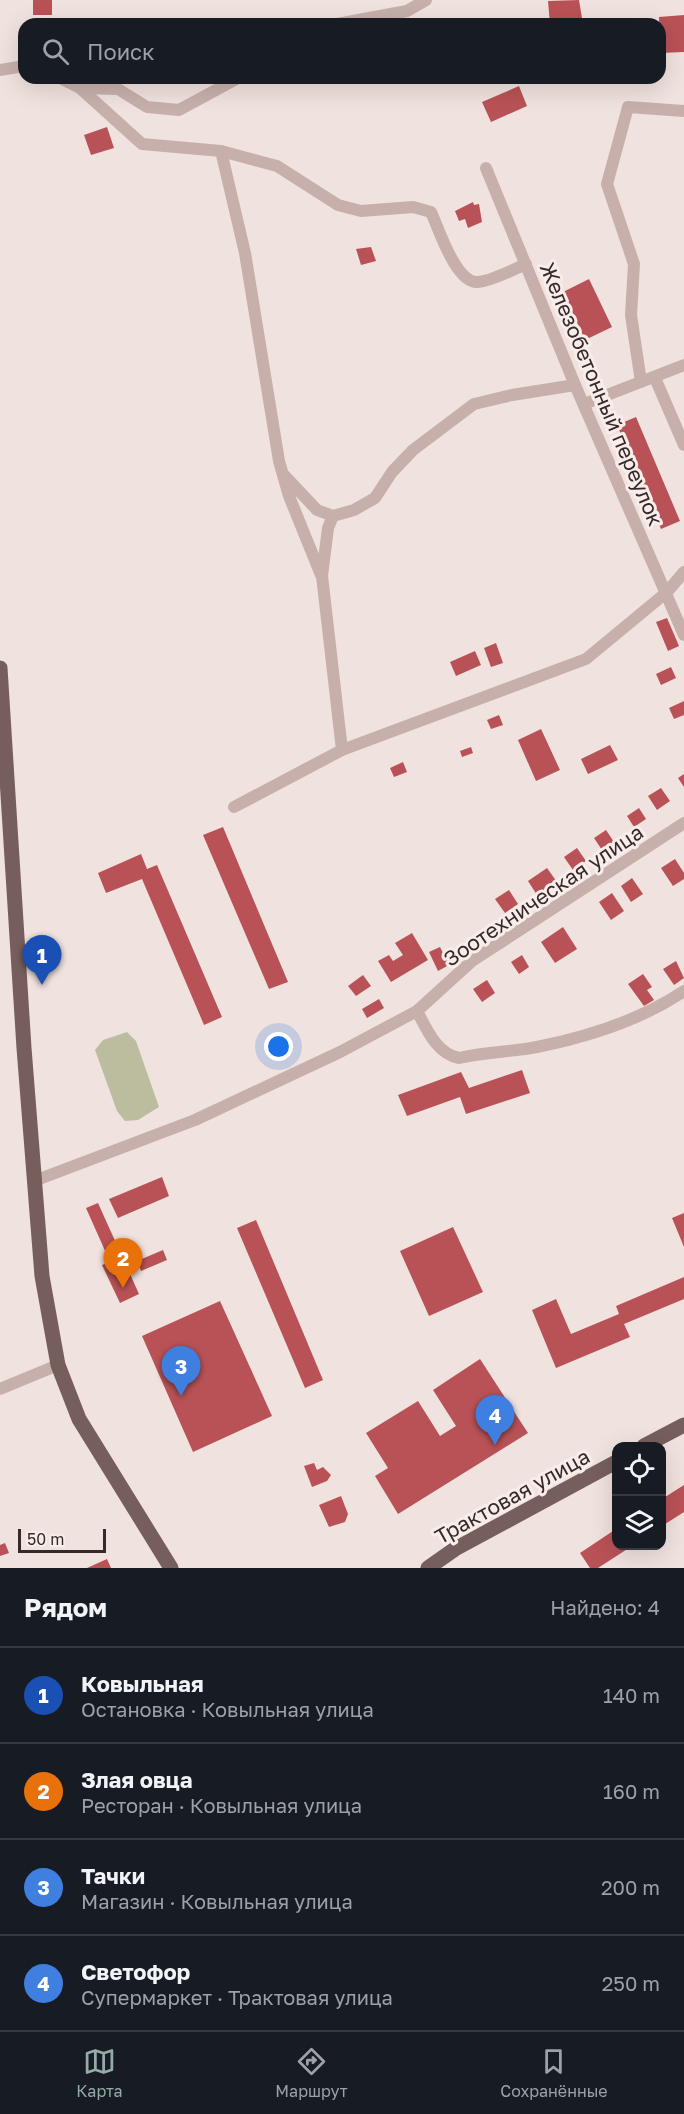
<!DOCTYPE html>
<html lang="ru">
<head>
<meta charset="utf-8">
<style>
	body { margin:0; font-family:"Golos Text",sans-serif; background:#242831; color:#f1f3f6 }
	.controls { position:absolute; right:18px; bottom:18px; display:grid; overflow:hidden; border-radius:12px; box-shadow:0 6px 24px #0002 }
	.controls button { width:54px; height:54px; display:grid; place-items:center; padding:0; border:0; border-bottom:2px solid #363941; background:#171b24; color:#f1f3f6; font:30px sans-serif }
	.scale { position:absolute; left:18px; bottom:15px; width:88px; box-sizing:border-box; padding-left:6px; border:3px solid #352a29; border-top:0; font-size:16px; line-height:21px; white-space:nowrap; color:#352a29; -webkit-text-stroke:4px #f8edea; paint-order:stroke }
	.you { position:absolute; left:279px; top:1047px; width:21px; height:21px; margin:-15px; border:4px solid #fff; border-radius:50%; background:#1a73e8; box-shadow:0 0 0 9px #1a73e833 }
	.badge { display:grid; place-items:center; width:39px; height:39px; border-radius:50%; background:#94aba8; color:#fff; font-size:20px; font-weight:700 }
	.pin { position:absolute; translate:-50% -50px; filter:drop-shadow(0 2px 3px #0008) }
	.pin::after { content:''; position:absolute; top:32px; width:21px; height:18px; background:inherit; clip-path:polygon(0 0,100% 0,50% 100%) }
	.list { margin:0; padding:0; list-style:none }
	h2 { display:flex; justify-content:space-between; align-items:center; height:78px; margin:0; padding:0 24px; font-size:26px }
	h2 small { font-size:20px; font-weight:400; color:#9ea1a6 }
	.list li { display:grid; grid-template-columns:39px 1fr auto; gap:18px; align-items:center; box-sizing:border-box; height:96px; padding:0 24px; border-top:2px solid #363941 }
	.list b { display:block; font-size:22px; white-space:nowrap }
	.list p { margin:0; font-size:20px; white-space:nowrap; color:#9ea1a6 }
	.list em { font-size:20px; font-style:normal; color:#9ea1a6 }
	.icon { flex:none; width:33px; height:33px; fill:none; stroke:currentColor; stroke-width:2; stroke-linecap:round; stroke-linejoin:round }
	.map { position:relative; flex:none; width:684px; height:1568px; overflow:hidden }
	.search { position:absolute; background:#171b24; box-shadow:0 6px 24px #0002; left:18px; right:18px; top:18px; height:66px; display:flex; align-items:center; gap:15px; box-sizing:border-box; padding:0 21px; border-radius:18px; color:#9ea1a6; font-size:22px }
	.sheet { height:462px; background:#171b24 }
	nav { display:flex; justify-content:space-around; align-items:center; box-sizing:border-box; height:84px; border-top:2px solid #363941; background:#171b24; font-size:16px; color:#9ea1a6 }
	nav a { display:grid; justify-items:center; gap:3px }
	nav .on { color:#94aba8 }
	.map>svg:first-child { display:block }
	.green { fill:#bcbd9f }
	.building { fill:#b95256 }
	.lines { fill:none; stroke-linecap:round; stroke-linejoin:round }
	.minor { stroke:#c7b0ab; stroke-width:12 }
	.major { stroke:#765e5c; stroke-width:15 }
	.labels { text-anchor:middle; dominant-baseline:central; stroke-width:6; stroke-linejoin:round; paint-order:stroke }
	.street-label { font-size:21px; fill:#352a29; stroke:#f8edea }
</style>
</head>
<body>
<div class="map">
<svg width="684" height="1568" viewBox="0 0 684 1568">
	<rect width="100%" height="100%" fill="#f0e2de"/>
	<polygon class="green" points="127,1032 136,1041 159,1107 138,1120 125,1121 117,1111 95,1050 103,1040"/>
	<g class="building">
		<rect x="33" y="0" width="19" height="15"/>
		<polygon points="579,0 583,24 550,24 548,1"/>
		<polygon points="684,15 684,52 660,53 659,17"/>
		<polygon points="519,86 527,106 491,122 482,102"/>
		<polygon points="107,127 114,148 91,155 84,135"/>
		<polygon points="473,202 474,205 479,204 482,222 468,228 465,219 459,221 455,211"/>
		<polygon points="371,247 376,261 361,265 356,249"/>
		<polygon points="589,279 612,327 585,340 563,292"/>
		<polygon points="636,417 680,521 661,529 617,425"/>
		<polygon points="667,618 679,646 668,651 656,622"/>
		<polygon points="496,643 503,663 491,667 484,648"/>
		<polygon points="475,651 481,665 456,676 450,662"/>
		<polygon points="671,667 676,678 661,685 656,674"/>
		<polygon points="684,701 684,715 674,719 669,708"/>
		<polygon points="499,715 503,725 491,729 487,720"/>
		<polygon points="541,729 560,770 536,781 518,740"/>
		<polygon points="610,745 618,760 588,774 581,759"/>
		<polygon points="471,747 473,753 462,757 460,751"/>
		<polygon points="403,762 407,772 394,777 390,768"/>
		<polygon points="684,774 684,787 678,778"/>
		<polygon points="661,788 670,801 657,810 648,796"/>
		<polygon points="639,808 646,819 634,827 627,816"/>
		<polygon points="223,827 288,982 269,989 203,835"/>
		<polygon points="606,830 614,842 602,850 594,838"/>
		<polygon points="577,848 586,861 573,870 564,857"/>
		<polygon points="141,854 147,869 157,865 222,1017 204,1025 142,879 106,893 98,873"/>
		<polygon points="675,859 684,873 684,879 673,886 661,868"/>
		<polygon points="547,868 557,882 537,895 528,881"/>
		<polygon points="632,878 643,894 631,902 621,886"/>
		<polygon points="509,890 518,904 505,913 495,899"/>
		<polygon points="612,893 624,911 611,920 599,902"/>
		<polygon points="563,927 577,949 555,963 541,942"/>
		<polygon points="412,933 428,960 391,982 378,961 389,955 393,961 403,955 395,943"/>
		<polygon points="440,947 449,965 438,971 429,952"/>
		<polygon points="522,955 529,967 519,974 511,962"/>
		<polygon points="676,961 684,978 674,985 663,969"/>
		<polygon points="643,974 652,987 647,990 654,1000 644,1006 628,984"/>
		<polygon points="363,975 371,986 356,996 348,986"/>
		<polygon points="487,980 495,993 482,1002 473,989"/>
		<polygon points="379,999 384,1008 367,1018 362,1009"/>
		<polygon points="522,1070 530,1093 466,1114 460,1097 407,1116 398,1095 461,1072 469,1088"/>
		<polygon points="162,1177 169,1196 118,1218 109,1199"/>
		<polygon points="98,1203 139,1294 120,1303 102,1265 110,1262 86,1208"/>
		<polygon points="684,1213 684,1247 672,1218"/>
		<polygon points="256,1220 323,1380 305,1388 237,1228"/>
		<polygon points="453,1227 483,1292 429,1316 400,1251"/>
		<polygon points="163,1250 167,1260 141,1271 137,1261"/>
		<polygon points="684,1277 684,1299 624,1324 630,1337 556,1368 532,1310 556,1299 571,1334 619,1314 616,1306"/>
		<polygon points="220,1301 272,1416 193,1452 142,1336"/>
		<polygon points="480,1359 528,1433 398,1514 375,1476 388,1468 366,1433 418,1401 440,1436 456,1426 433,1390"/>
		<polygon points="314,1463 317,1470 323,1467 331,1475 327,1481 312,1487 304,1466"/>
		<polygon points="684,1485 684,1512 662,1526 662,1499"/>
		<polygon points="341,1496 348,1514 345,1522 329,1527 319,1505"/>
		<polygon points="616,1529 616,1546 632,1546 598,1568 590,1568 580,1553"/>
		<polygon points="5,1543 9,1553 0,1556 0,1545"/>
		<polygon points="107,1559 111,1568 87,1568"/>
	</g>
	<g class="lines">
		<g class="minor">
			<polyline points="337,24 407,11 426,0"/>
			<polyline points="0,70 24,66"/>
			<path d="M60,78l20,10 62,56 79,7 56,15 61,39 23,6 52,-4 18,5c8,17 25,72 47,70 14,-1 34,-12 48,-18"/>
			<polyline points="80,88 118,89 147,107 179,110 238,78"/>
			<polyline points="221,151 245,253 279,461 289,496 321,575"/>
			<polyline points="486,168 575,385 684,635"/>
			<polyline points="655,378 684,445"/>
			<polyline points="641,382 631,315 634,264 607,184 628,107 684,111"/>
			<polyline points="584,404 684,365"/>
			<polyline points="285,476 317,510 333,516"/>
			<polyline points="342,750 322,576 328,528 333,516 354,510 375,498 392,472 413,450 474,404 512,395 575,385"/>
			<polyline points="234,807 342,750 586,659 667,592 684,572"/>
			<path d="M417,1011c10,19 20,43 42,47 26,-6 52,-6 78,-11 50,-10 104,-27 147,-56"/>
			<polyline points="34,1181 195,1120 340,1052 417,1011 472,961 684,823"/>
			<polyline points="0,1389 58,1365"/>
		</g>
		<g class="major">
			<polyline points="0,668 24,1048 42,1276 58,1365 79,1419 171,1568"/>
			<polyline points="644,1446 684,1425"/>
			<polyline points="428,1568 455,1549 616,1462"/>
		</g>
	</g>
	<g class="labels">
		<g class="street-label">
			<text transform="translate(602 394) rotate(67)">Железобетонный переулок</text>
			<text transform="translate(543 895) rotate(-34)">Зоотехническая улица</text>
			<text transform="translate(512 1496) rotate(-29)">Трактовая улица</text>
		</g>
	</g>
</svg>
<div class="controls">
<button><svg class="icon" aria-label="locate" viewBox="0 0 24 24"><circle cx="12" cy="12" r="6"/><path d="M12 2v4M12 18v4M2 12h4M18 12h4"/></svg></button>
<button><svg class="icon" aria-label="layers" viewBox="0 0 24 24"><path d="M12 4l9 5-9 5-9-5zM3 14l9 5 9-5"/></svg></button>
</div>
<div class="scale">50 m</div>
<div class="you"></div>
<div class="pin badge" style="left:42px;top:985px;background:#1a4fb4">1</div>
<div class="pin badge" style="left:123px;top:1288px;background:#e8710a">2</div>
<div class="pin badge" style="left:181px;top:1396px;background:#3f7fe0">3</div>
<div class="pin badge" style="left:495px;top:1445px;background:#3f7fe0">4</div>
<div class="search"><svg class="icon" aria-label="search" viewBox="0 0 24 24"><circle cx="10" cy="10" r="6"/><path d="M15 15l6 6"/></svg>Поиск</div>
</div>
<section class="sheet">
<h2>Рядом<small>Найдено: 4</small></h2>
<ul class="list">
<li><span class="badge" style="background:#1a4fb4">1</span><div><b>Ковыльная</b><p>Остановка · Ковыльная улица</p></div><em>140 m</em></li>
<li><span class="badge" style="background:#e8710a">2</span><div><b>Злая овца</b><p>Ресторан · Ковыльная улица</p></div><em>160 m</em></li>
<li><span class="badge" style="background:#3f7fe0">3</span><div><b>Тачки</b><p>Магазин · Ковыльная улица</p></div><em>200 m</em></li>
<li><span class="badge" style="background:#3f7fe0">4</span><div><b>Светофор</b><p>Супермаркет · Трактовая улица</p></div><em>250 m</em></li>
</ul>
</section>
<nav>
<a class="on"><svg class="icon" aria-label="map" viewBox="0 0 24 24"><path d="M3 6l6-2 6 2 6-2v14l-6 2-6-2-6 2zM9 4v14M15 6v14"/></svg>Карта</a>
<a><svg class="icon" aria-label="directions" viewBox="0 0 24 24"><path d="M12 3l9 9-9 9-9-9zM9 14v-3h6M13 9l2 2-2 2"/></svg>Маршрут</a>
<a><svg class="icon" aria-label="saved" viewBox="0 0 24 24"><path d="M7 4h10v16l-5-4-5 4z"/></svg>Сохранённые</a>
</nav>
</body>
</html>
